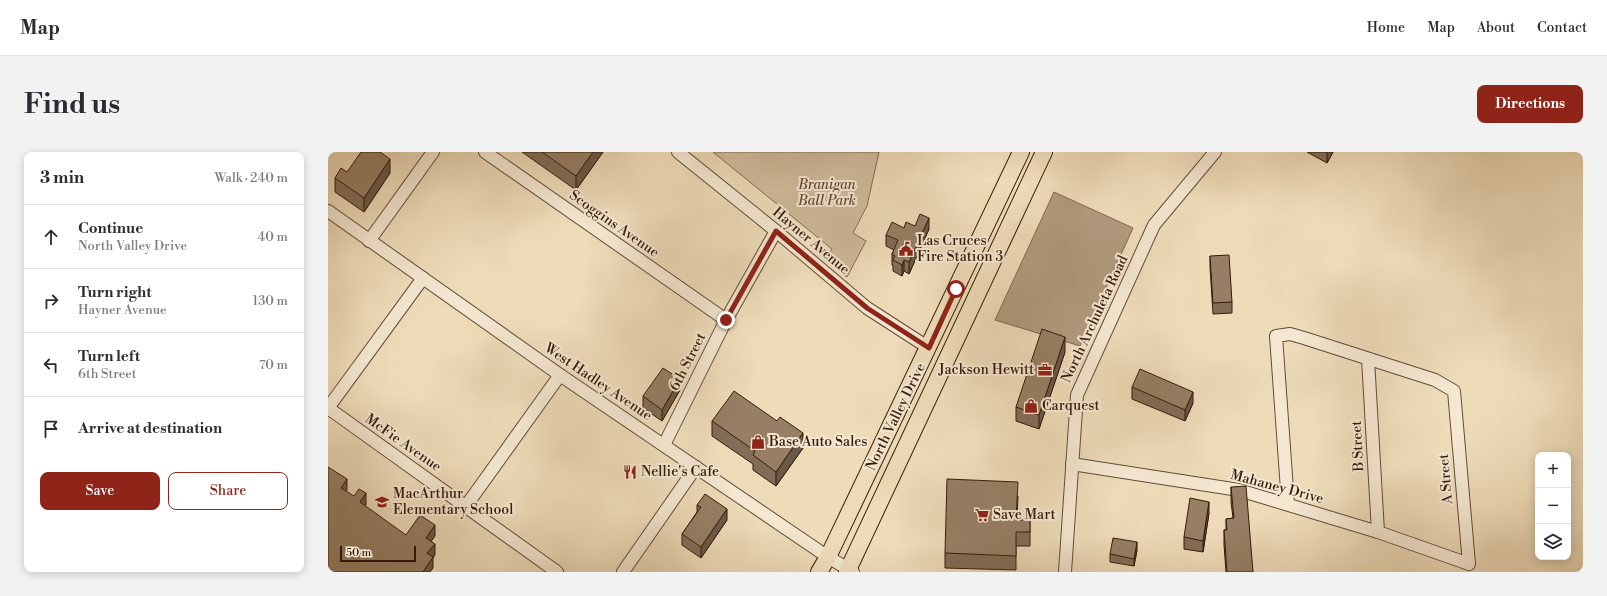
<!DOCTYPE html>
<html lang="en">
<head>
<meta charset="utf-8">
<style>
	body { margin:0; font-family:"Libre Bodoni",serif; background:#f2f2f3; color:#2b2b33 }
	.controls { position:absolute; right:12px; bottom:12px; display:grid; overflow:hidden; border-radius:8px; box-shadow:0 2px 10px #0003 }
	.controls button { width:36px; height:36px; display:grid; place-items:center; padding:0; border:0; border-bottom:1px solid #e1e1e2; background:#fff; color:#2b2b33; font:20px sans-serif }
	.scale { position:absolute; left:12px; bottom:10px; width:76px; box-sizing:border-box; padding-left:4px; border:2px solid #371b0a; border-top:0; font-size:11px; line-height:14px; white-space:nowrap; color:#371b0a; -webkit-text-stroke:3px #f4e8d2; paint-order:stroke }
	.stop { position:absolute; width:12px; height:12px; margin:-9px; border:3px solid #8f2418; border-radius:50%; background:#fff }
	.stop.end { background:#8f2418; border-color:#fff; box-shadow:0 1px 4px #0008 }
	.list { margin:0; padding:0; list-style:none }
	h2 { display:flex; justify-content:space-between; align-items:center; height:52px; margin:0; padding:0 16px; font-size:17px }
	h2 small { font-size:13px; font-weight:400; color:#7c7c81 }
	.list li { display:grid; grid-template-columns:26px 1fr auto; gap:12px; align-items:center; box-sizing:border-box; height:64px; padding:0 16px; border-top:1px solid #e1e1e2 }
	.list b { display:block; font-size:15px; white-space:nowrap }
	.list p { margin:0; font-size:13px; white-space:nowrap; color:#7c7c81 }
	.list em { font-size:13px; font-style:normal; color:#7c7c81 }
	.actions { display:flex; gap:8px; padding:12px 16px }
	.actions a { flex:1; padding:9px 0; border:1px solid #8f2418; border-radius:8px; text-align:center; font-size:14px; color:#8f2418 }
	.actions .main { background:#8f2418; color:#fff }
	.icon { flex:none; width:22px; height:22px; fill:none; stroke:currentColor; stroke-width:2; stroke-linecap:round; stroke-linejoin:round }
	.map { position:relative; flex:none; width:1255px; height:420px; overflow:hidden; border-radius:8px }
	header { display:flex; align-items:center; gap:24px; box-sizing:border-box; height:56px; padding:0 20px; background:#fff; border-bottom:1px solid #e1e1e2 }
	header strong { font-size:19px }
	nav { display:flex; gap:22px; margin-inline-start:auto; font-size:14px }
	.intro { display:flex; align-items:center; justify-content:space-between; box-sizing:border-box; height:96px; padding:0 24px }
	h1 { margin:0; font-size:28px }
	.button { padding:10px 18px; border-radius:8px; background:#8f2418; color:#fff; font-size:14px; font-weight:700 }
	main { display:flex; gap:24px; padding:0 24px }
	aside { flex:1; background:#fff; border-radius:8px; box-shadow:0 2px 10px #0003 }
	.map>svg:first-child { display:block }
	.green { fill:#cfbb9b; stroke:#836b52 }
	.water { fill:#b09a7e; stroke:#806750 }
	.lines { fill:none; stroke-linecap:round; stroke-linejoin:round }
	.minor-casing { stroke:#654b36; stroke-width:14 }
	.major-casing { stroke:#371b0a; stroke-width:18 }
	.minor { stroke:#f4e8d2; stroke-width:12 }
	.major { stroke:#eedcb9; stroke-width:16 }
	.wall { fill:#816d57; stroke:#371b0a }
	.shaded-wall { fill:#695947; stroke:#371b0a }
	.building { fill:#967f65; stroke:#371b0a }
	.route { stroke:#8f2418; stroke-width:5 }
	.labels { text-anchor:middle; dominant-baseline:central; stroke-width:4; stroke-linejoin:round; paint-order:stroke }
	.park-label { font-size:14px; font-style:italic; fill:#654b36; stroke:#f4e8d2 }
	.street-label { font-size:14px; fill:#371b0a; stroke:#f4e8d2 }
	.poi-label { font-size:14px; fill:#371b0a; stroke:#f4e8d2; text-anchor:start }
</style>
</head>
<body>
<header>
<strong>Map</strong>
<nav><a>Home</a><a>Map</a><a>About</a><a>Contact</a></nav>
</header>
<div class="intro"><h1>Find us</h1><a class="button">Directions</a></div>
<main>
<aside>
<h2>3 min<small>Walk · 240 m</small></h2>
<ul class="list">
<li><svg class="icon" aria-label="ahead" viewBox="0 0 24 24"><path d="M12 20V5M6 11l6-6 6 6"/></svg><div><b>Continue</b><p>North Valley Drive</p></div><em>40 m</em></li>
<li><svg class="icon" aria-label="right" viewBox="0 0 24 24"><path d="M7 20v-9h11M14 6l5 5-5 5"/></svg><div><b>Turn right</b><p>Hayner Avenue</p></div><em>130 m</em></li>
<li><svg class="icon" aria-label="left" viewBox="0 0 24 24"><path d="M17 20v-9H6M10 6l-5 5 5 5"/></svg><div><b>Turn left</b><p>6th Street</p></div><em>70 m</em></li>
<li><svg class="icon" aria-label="arrive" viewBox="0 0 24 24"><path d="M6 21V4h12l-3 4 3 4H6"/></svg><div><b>Arrive at destination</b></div></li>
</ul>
<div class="actions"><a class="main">Save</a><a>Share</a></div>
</aside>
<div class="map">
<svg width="1255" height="420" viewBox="0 0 1255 420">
	<rect width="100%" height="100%" fill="#eedcb9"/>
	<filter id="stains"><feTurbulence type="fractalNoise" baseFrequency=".005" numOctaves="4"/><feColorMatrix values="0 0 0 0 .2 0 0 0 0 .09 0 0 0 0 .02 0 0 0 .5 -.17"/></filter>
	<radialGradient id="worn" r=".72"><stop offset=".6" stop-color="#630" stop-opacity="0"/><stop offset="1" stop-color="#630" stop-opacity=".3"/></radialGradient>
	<polygon class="green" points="385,0 551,0 539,54 525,81 538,89 519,125 497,107 504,97"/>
	<polygon class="water" points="726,40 805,76 752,194 667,168"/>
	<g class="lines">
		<defs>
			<g id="minor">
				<polyline points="157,0 398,168"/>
				<polyline points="350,0 448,79 539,156 601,196"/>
				<polyline points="0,59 232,223 500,405 525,420"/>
				<polyline points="41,89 105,0"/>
				<polyline points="1040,207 1050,380"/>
				<polyline points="0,256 229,420"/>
				<polyline points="0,256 95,126"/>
				<polyline points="336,293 398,168 448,79"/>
				<polyline points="744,312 911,338 1050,380 1141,412 1126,239 1107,228 976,186 962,182 948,184 960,352"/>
				<polyline points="138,354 232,223"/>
				<polyline points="295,420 368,315"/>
				<polyline points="737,420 749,243 826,73 887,0"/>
			</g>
			<g id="major">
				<polyline points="491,420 500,405 693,0"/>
				<polyline points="519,420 716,0"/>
			</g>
		</defs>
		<use href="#minor" class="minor-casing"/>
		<use href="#major" class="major-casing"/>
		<use href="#minor" class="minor"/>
		<use href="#major" class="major"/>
	</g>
	<g class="wall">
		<polygon points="194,0 275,0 248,38"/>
		<polygon points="979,0 1005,0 999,11"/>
		<polygon points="19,20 62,21 36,60 7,40 7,26"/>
		<polygon points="587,74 601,77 581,122 576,119 574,124 565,119 565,114 564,113 564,102 566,98 558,94 558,83 576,76"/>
		<polygon points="882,104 904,150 904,161 885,162 882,115"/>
		<polygon points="737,200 711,277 688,269 688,255"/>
		<polygon points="804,235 865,251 857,269 804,247"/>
		<polygon points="352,238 334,269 315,256 315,244"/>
		<polygon points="384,269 449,269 475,296 448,334 425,318 425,312 384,284"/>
		<polygon points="903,335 925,420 898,420 896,393 896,378 898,378 898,367 905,366 903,350"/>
		<polygon points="690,344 689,368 702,368 702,394 688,394 688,418 617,416 617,401"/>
		<polygon points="369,353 399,368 373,406 354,393 354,382 369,360"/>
		<polygon points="881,361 875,400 856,397 856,385"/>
		<polygon points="809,398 806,414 782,410 782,402"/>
	</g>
	<g class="shaded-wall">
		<polygon points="265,0 275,0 248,38 248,24"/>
		<polygon points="999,0 1005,0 999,11"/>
		<polygon points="62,7 62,21 36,60 36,46"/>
		<polygon points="601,66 601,77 581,122 581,110"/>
		<polygon points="576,108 576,119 574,124 574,113"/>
		<polygon points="737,185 737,200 711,277 711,263"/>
		<polygon points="352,227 352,238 334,269 334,258"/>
		<polygon points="865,240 865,251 857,269 857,258"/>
		<polygon points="475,281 475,296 448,334 448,320"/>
		<polygon points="19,327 19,338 13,347 13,336"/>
		<polygon points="38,341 38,353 32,361 32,350"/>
		<polygon points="881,350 881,361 875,400 875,389"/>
		<polygon points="399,357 399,368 373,406 373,395"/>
		<polygon points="107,373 107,384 98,397 98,386"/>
		<polygon points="809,390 809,398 806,414 806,407"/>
		<polygon points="107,392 107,403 105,406 105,416 102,420 95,420 99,401"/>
	</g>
	<g class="building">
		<polygon points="33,0 52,0 62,7 36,46 7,26 13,16 19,20"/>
		<polygon points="214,0 265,0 248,24"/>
		<polygon points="592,62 601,66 581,110 576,108 574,113 565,108 567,104 564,102 570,88 558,83 564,70 576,76 578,70 587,74"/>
		<polygon points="901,103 904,150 885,151 882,104"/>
		<polygon points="714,177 737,185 711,263 688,255"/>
		<polygon points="335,216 352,227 334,258 315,244"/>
		<polygon points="812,217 865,240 857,258 804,235"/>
		<polygon points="406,239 449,269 452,265 475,281 448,320 425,303 427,299 384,269"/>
		<polygon points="0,315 19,327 13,336 26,344 31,337 38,341 32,350 78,383 92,363 107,373 98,386 107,392 99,401 105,405 95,420 0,420"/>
		<polygon points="619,327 690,330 688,368 702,368 702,380 688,380 688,404 617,401"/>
		<polygon points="918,334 925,420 899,420 896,378 899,378 898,367 906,366 903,335"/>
		<polygon points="377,342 399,357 373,395 354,382 373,355 369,353"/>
		<polygon points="862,346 881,350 875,389 856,385"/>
		<polygon points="785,386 809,390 806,407 782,402"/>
	</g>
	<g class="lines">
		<polyline class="route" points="398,168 448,79 539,156 601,196 628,137"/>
	</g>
	<defs>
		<symbol id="civic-bare" viewBox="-9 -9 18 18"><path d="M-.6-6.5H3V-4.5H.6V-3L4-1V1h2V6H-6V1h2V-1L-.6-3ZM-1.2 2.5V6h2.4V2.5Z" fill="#8f2418" stroke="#f4e8d2" stroke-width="2.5" paint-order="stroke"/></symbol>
		<symbol id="office-bare" viewBox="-9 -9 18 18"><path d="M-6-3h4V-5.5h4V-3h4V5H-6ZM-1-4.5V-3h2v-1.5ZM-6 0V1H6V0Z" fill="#8f2418" stroke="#f4e8d2" stroke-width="2.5" paint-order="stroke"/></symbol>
		<symbol id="shop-bare" viewBox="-9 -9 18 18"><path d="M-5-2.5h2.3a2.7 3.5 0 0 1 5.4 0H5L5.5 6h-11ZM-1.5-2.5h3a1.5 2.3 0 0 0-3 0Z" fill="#8f2418" stroke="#f4e8d2" stroke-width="2.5" paint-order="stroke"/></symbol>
		<symbol id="restaurant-bare" viewBox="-9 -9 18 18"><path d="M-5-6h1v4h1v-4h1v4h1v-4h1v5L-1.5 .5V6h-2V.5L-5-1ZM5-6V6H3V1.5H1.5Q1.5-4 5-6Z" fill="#8f2418" stroke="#f4e8d2" stroke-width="2.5" paint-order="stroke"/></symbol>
		<symbol id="school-bare" viewBox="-9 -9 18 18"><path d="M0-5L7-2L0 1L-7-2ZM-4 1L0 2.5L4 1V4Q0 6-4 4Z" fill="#8f2418" stroke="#f4e8d2" stroke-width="2.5" paint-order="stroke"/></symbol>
		<symbol id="supermarket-bare" viewBox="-9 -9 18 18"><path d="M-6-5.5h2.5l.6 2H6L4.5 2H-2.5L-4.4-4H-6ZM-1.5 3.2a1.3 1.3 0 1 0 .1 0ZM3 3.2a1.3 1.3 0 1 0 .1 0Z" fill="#8f2418" stroke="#f4e8d2" stroke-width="2.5" paint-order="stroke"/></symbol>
	</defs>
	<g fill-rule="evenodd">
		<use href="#civic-bare" x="568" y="87" width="20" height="20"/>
		<use href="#office-bare" x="707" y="208" width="20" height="20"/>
		<use href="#shop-bare" x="693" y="244" width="20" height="20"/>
		<use href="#shop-bare" x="420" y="280" width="20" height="20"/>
		<use href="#restaurant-bare" x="292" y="310" width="20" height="20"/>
		<use href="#school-bare" x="44" y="340" width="20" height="20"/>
		<use href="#supermarket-bare" x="644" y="353" width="20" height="20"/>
	</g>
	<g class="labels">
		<g class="park-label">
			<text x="499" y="33">Branigan<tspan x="499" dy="16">Ball Park</tspan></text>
		</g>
		<g class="street-label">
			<text transform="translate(286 72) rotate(35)">Scoggins Avenue</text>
			<text transform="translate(483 89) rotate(40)">Hayner Avenue</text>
			<text transform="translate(767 167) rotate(-65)">North Archuleta Road</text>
			<text transform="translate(360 210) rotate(-63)">6th Street</text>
			<text transform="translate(270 230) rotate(34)">West Hadley Avenue</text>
			<text transform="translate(568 265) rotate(-64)">North Valley Drive</text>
			<text transform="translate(75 291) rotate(35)">McFie Avenue</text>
			<text transform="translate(1030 294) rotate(-93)">B Street</text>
			<text transform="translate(1118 327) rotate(-95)">A Street</text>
			<text transform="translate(949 335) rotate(15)">Mahaney Drive</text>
		</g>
		<g class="poi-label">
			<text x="589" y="89">Las Cruces<tspan x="589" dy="16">Fire Station 3</tspan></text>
			<text x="706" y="218" text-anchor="end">Jackson Hewitt</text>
			<text x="714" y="254">Carquest</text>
			<text x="441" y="290">Base Auto Sales</text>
			<text x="313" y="320">Nellie's Cafe</text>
			<text x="65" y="342">MacArthur<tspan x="65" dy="16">Elementary School</tspan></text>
			<text x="665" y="363">Save Mart</text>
		</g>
	</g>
	<rect width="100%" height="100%" filter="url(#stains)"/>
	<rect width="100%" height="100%" fill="url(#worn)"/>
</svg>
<div class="controls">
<button>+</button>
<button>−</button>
<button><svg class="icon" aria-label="layers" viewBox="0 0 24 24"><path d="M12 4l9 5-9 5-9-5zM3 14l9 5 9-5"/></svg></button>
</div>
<div class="scale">50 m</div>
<div class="stop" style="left:628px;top:137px"></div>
<div class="stop end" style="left:398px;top:168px"></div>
</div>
</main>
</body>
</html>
